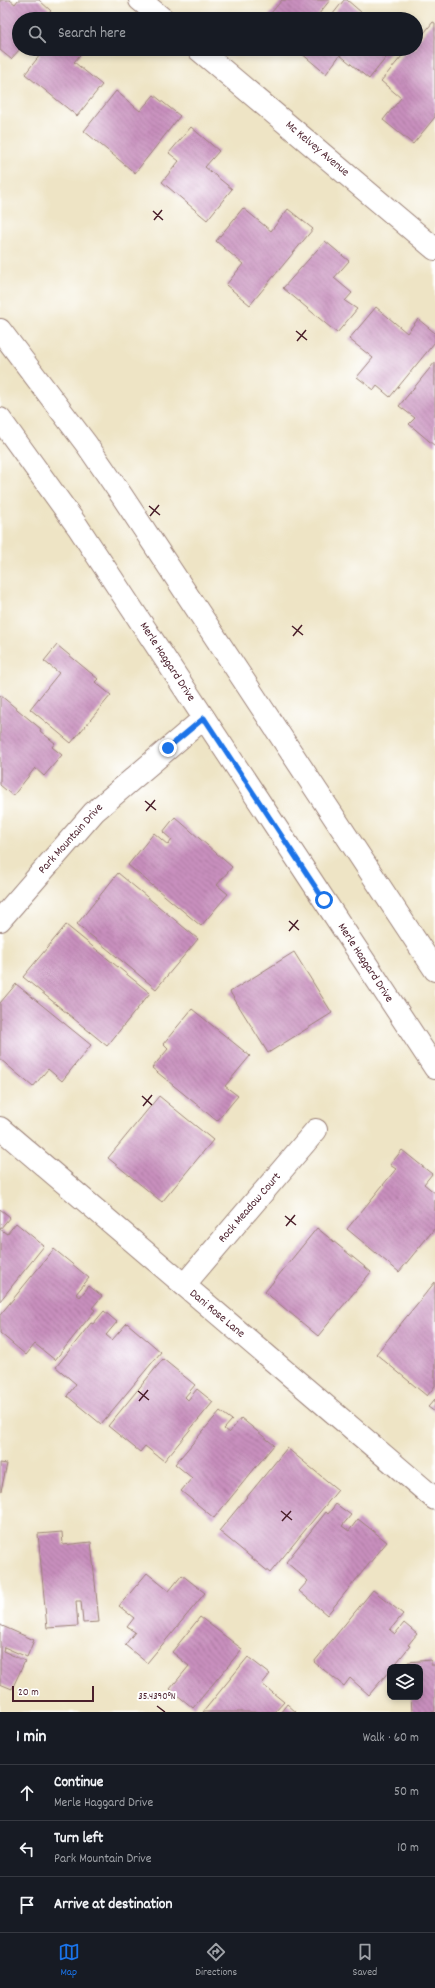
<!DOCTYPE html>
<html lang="en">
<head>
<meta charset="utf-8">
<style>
	body { margin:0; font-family:Dekko,sans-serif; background:#242831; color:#f1f3f6 }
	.controls { position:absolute; right:12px; bottom:12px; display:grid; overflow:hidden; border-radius:8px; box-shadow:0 2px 6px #0003 }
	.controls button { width:36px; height:36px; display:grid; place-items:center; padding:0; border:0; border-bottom:1px solid #363941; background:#171b24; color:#f1f3f6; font:20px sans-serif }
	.scale { position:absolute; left:12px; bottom:10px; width:82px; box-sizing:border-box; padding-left:4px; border:2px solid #4a1f2b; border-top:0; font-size:11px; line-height:14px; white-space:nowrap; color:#4a1f2b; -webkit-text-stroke:3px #fff; paint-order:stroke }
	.stop { position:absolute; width:12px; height:12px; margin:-9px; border:3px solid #1a73e8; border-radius:50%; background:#fff }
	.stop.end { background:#1a73e8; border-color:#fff; box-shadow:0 1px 4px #0008 }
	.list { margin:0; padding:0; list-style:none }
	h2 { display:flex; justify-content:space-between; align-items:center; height:52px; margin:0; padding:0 16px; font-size:17px }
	h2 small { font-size:13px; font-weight:400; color:#9ea1a6 }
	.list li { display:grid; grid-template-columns:26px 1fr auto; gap:12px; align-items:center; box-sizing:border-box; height:56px; padding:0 16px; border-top:1px solid #363941 }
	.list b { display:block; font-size:15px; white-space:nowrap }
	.list p { margin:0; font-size:13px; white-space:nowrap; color:#9ea1a6 }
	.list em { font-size:13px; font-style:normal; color:#9ea1a6 }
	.icon { flex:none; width:22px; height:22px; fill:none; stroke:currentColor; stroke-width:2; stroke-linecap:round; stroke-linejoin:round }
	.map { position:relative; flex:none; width:435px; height:1712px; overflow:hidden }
	.search { position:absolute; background:#171b24; box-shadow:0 2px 6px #0003; left:12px; right:12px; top:12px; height:44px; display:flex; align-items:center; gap:10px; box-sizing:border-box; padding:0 14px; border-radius:22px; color:#9ea1a6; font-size:15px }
	.sheet { height:220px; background:#171b24 }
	nav { display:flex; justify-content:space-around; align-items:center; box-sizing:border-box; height:56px; border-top:1px solid #363941; background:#171b24; font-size:11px; color:#9ea1a6 }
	nav a { display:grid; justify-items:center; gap:2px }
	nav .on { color:#1a73e8 }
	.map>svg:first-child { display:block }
	.building { fill:url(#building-back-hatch) }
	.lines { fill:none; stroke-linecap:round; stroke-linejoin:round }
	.minor-casing { stroke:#9c8278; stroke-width:24 }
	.primary-casing { stroke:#9c8278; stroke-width:24 }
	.minor { stroke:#fff; stroke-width:22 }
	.primary { stroke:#fff; stroke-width:22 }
	.route { stroke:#1a73e8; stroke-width:5 }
	.ticks { fill:none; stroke:#4a1f2b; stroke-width:1.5 }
	.labels { text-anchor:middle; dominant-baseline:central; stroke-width:4; stroke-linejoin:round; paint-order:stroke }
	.street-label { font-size:12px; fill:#4a1f2b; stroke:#fff }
	.ticks-label { font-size:10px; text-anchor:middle; fill:#4a1f2b; stroke:#fff; stroke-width:4; stroke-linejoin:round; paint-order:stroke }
</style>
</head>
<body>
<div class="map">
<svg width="435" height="1712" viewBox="0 0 435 1712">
	<defs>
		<pattern id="building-back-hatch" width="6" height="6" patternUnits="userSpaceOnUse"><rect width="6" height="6" fill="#c88fbd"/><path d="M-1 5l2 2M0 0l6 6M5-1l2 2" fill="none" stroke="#a4749a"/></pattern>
	</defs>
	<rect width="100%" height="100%" fill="#fff"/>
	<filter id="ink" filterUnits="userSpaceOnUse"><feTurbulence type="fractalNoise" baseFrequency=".025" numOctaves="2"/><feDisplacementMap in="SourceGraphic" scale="8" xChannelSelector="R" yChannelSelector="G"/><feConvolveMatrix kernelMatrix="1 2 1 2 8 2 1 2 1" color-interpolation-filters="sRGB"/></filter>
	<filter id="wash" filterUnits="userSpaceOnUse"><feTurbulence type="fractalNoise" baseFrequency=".012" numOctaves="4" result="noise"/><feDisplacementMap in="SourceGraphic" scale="16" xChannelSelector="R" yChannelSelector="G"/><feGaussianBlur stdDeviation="0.9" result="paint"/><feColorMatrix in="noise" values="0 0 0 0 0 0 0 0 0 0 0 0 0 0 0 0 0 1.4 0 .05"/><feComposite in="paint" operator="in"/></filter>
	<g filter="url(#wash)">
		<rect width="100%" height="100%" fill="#eee4c5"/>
		<g id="blocks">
			<g class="building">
				<polygon points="0,0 10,0 15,4 18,0 39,0 51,11 44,19 19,19 20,49 11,59 0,50"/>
				<polygon points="282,0 330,0 315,19 266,19"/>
				<polygon points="344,0 347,0 369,19 329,19"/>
				<polygon points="433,22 435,23 435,117 413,144 383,120 401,98 381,81 407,50 409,51 411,49 416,49 416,43"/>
				<polygon points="40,49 85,49 74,62 102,85 77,116 25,74 40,55 37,52"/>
				<polygon points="304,49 393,49 369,79 340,55 326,74 301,53"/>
				<polygon points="116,91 140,111 154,95 180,116 135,173 84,131"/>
				<polygon points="191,127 219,151 205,167 232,189 207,220 162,182 179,161 169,153"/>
				<polygon points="243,208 271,231 288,209 313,229 250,305 226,285 243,264 216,241"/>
				<polygon points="325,241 349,261 334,278 352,293 345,301 357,309 337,333 283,288"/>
				<polygon points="376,307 407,333 418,319 435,333 435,342 390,397 377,386 374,390 357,377 373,358 349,339"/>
				<polygon points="435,362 435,446 409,424 415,418 399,406"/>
				<polygon points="57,645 98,679 95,682 111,695 71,743 30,709 59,673 44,661"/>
				<polygon points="0,695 41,729 40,731 55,743 52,747 62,755 44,776 35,768 13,796 0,785"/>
				<polygon points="175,817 232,867 217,885 228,894 201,926 128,865 154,833 168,845 172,840 163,832"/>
				<polygon points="118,873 198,939 156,989 77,924"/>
				<polygon points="66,925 150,993 107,1046 23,977"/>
				<polygon points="294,952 332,1013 268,1053 230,992"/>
				<polygon points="16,984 91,1045 62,1081 48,1069 33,1087 0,1059 0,1003"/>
				<polygon points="192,1009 250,1056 225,1086 238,1096 217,1121 152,1068 168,1049 163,1044"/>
				<polygon points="159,1096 213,1140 162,1202 108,1158"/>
				<polygon points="402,1150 432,1174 424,1184 435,1193 435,1228 399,1272 347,1229 396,1169 390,1165"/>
				<polygon points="0,1209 10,1217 0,1229 7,1234 16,1223 44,1246 0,1301"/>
				<polygon points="317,1228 371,1272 318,1336 265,1292"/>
				<polygon points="54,1249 89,1278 76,1294 80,1297 89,1286 102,1296 92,1308 95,1310 55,1360 35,1344 26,1355 0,1333 0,1315"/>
				<polygon points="435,1282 435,1386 427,1396 376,1354"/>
				<polygon points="104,1311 117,1322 106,1335 112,1340 127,1323 161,1352 101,1424 67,1396 76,1384 56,1367 91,1323 93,1324"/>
				<polygon points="163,1359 195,1385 185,1397 188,1400 197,1389 213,1402 164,1461 145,1446 140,1452 108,1426"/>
				<polygon points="435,1399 435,1412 428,1407"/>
				<polygon points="220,1411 232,1420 224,1429 229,1433 241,1418 274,1445 214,1518 181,1491 192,1478 175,1464"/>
				<polygon points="287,1448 338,1490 270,1573 219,1531"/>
				<polygon points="0,1463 7,1464 1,1491 0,1491"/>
				<polygon points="336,1504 351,1515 342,1526 349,1531 358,1519 387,1542 327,1615 299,1591 308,1581 286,1562 326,1512 328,1514"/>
				<polygon points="62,1532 63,1545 91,1542 99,1622 83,1623 81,1601 76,1601 78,1626 47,1628 38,1534"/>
				<polygon points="147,1573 169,1591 182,1575 205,1593 147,1663 125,1645 135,1632 127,1627 134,1618 119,1606"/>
				<polygon points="373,1590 403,1614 390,1630 395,1634 404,1623 417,1634 408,1645 410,1646 393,1667 390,1667 390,1670 369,1695 350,1678 344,1686 314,1662"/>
				<polygon points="200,1617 242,1649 193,1708 170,1689 189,1666 172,1652"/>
				<polygon points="0,1625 34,1640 27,1657 4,1647 3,1651 25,1661 12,1689 0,1684"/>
				<polygon points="248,1657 270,1674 262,1684 284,1702 275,1712 203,1712"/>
				<polygon points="431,1660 431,1665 435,1665 435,1712 412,1712 411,1697 420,1697 420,1667 408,1667 408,1662"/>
				<polygon points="287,1704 296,1712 281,1712"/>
			</g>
		</g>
	</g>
	<g filter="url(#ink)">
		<use href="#blocks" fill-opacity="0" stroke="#9c8278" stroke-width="1"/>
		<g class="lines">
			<defs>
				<g id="minor">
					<polyline points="140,0 163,19"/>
					<polyline points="198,49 435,249"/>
					<polyline points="0,920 94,812 204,718"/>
					<polyline points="0,1128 435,1499"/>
					<polyline points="184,1285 316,1130"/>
				</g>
				<g id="primary">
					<polyline points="0,330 87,445 122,496 435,970"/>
					<polyline points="0,419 78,527 435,1068"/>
				</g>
			</defs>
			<use href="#minor" class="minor-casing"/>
			<use href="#primary" class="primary-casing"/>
			<use href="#minor" class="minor"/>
			<use href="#primary" class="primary"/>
		</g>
	</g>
	<g class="lines" filter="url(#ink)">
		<polyline class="route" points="168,748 204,718 324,900"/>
	</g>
	<path class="ticks" d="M153,211l10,9M154,220l8,-10M296,331l11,9M297,341l9,-11M149,506l11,9M150,516l9,-11M292,626l11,9M293,636l9,-11M145,801l11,9M146,811l9,-11M289,921l10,9M289,931l9,-11M142,1096l10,9M143,1106l9,-11M285,1216l11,9M286,1226l9,-11M138,1391l11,9M139,1401l9,-11M281,1511l11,9M282,1521l9,-10M157,1706l8,6"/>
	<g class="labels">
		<g class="street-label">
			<text transform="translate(317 149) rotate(40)">Mc Kelvey Avenue</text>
			<text transform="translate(167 662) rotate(57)">Merle Haggard Drive</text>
			<text transform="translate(71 839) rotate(-48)">Park Mountain Drive</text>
			<text transform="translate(365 963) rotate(57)">Merle Haggard Drive</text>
			<text transform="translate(250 1208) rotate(-49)">Rock Meadow Court</text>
			<text transform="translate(217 1314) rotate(40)">Dani Rose Lane</text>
		</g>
	</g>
	<g class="ticks-label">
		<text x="157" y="1699">35.4390°N</text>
	</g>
</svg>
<div class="controls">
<button><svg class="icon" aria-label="layers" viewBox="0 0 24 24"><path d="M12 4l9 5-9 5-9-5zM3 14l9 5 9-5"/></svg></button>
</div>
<div class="scale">20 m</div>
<div class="stop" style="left:324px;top:900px"></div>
<div class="stop end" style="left:168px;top:748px"></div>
<div class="search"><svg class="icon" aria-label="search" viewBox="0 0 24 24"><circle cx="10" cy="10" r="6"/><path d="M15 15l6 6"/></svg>Search here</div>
</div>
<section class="sheet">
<h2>1 min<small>Walk · 60 m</small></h2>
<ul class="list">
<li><svg class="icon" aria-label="ahead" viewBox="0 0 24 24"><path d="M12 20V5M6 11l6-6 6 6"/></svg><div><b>Continue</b><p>Merle Haggard Drive</p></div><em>50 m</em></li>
<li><svg class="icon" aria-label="left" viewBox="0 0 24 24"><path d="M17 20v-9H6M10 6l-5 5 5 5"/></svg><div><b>Turn left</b><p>Park Mountain Drive</p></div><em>10 m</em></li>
<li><svg class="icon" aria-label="arrive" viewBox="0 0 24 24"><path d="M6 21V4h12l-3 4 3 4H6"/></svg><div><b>Arrive at destination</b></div></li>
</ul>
</section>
<nav>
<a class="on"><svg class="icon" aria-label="map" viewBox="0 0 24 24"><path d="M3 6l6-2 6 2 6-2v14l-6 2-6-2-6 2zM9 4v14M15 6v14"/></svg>Map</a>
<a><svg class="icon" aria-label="directions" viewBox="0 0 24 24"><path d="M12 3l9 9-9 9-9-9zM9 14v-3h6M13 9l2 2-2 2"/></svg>Directions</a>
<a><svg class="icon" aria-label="saved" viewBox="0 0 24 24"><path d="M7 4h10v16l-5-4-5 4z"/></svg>Saved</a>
</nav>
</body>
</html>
